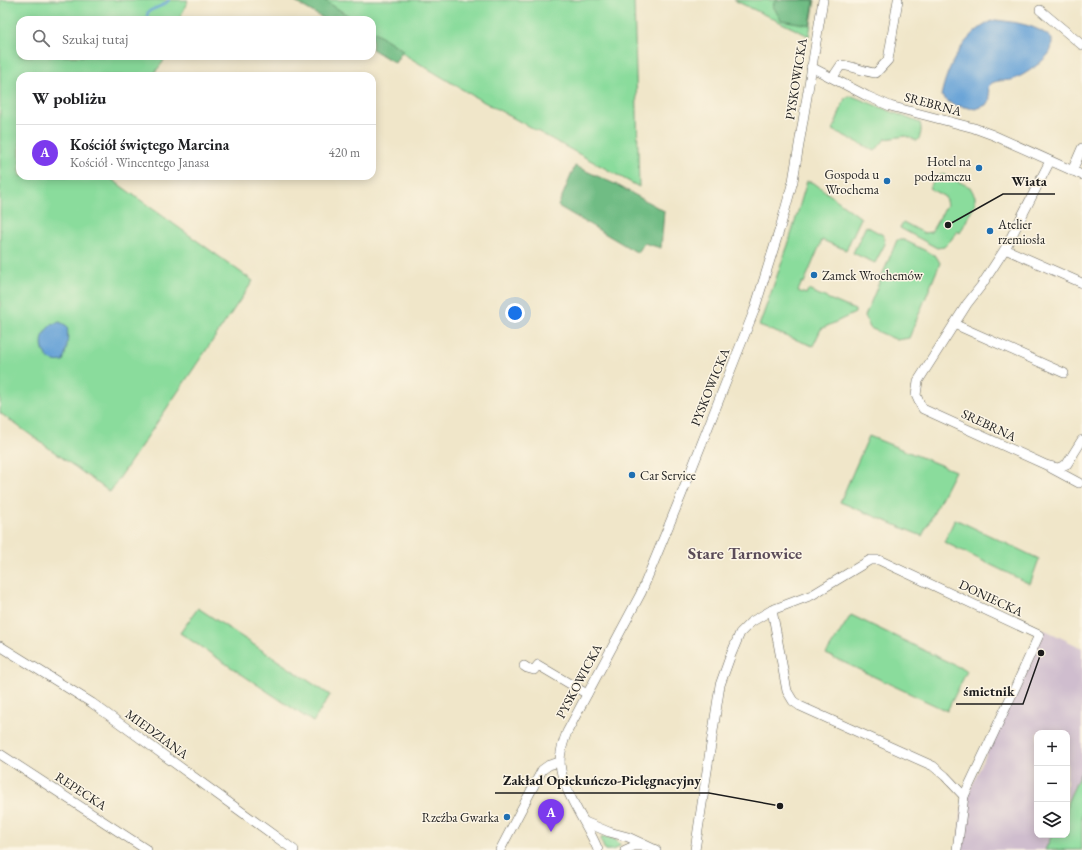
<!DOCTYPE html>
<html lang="pl">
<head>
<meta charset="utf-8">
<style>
	body { margin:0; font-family:"EB Garamond",serif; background:#f2f2f2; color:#202124 }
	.controls { position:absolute; right:12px; bottom:12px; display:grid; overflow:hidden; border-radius:8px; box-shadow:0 2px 10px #0003 }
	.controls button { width:36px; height:36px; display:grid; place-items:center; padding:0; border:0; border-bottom:1px solid #e0e0e0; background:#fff; color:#202124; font:20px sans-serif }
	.you { position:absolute; left:515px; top:313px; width:14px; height:14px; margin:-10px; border:3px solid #fff; border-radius:50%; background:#1a73e8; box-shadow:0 0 0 6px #1a73e833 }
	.badge { display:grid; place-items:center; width:26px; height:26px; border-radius:50%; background:#7c3aed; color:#fff; font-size:13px; font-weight:700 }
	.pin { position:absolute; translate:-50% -33px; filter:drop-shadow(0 1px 2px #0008) }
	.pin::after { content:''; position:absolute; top:21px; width:14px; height:12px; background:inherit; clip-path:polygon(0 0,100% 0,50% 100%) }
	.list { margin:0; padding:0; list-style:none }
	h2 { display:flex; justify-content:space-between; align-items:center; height:52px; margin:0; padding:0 16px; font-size:17px }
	h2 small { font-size:13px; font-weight:400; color:#757577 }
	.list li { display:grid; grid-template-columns:26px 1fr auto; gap:12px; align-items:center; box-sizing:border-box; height:56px; padding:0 16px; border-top:1px solid #e0e0e0 }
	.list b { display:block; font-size:15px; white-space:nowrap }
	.list p { margin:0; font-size:13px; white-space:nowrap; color:#757577 }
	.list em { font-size:13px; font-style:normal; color:#757577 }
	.icon { flex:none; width:22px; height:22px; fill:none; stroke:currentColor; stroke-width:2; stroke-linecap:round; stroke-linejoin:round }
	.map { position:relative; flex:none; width:1082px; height:850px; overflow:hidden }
	.search { position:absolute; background:#fff; box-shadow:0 2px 10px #0003; left:16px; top:16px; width:360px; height:44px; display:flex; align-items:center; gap:10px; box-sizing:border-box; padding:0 14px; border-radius:12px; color:#757577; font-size:15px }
	.panel { position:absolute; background:#fff; box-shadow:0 2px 10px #0003; left:16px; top:72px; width:360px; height:108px; border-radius:12px }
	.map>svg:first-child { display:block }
	.industrial { fill:#cfbdce }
	.green { fill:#8adc9c; stroke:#537c5c }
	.forest { fill:#6fbc84; stroke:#466c50 }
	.water { fill:#66a2d7; stroke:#415f7a }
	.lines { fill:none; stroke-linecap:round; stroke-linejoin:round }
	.stream { stroke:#66a2d7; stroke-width:2.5 }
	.minor-casing { stroke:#666359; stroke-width:10 }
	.minor { stroke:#fff; stroke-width:9 }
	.poi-dot { fill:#1f6fb2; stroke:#fcf5e5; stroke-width:1.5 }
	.labels { text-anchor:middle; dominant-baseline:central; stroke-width:3; stroke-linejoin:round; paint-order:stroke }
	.street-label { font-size:13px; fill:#1c1c1c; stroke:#fcf5e5 }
	.poi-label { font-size:13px; fill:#1c1c1c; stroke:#fcf5e5; text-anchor:end }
	.district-label { font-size:17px; font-weight:bold; fill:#5b4c59; stroke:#fcf5e5 }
	.leader { fill:none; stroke:#1c1c1c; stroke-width:1.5 }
	.callout-dot { fill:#1c1c1c; stroke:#fcf5e5; stroke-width:1.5 }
	.callout-label { font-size:14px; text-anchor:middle; font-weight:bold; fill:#1c1c1c; stroke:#fcf5e5; stroke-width:3; stroke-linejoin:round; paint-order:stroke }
</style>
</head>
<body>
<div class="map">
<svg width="1082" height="850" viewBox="0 0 1082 850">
	<rect width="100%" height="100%" fill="#fcf5e5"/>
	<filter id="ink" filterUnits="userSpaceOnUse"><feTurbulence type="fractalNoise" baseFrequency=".025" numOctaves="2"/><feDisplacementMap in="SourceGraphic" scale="8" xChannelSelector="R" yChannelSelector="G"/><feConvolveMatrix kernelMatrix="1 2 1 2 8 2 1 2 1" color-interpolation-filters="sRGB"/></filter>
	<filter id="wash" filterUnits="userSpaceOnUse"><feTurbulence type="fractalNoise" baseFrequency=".012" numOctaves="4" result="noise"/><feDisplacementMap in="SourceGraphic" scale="16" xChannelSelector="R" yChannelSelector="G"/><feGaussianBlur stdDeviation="0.9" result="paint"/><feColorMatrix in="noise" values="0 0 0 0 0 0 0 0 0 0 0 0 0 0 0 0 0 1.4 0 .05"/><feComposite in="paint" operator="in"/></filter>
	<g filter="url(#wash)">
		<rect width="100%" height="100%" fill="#f0e6c9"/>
		<polygon class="industrial" points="1041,628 1082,648 1082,771 1067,803 1067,733 1037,733 1037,835 1052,835 1045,850 957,850 962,808 1034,647"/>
		<g class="green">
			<polygon points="0,0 188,0 179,20 20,20 20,56 165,56 163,62 152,76 20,76 20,176 107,176 253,281 110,492 0,413"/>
			<polygon points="314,0 634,0 639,187 475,97 372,35 372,20 347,20"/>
			<polygon points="734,0 815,0 809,36"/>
			<path d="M852,96l68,27c2,6 1,14 -3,18l-11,-5 -21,3 -10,12 -42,-21 12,-32z"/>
			<polygon points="942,174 970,187 975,196 975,204 960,233 957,231 951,240 944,247 937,248 900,228 903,222 924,233 931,232 947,205 945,197 929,188 937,176"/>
			<polygon points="807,181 814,183 861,218 846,250 822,240 804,283 802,282 798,291 806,294 808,290 855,310 855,313 821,329 813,346 759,326 788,245"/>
			<polygon points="866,226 883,235 885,244 875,263 853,253"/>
			<polygon points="897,240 904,240 936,256 940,263 909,338 897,340 870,328 865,316"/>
			<polygon points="869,436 955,471 922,536 840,502"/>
			<polygon points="955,519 1039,559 1030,584 944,542"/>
			<polygon points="198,608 330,695 313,722 180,633"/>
			<polygon points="851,615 967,671 947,711 826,654"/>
			<polygon points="1082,770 1082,850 1045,850 1052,835 1067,835 1067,803"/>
			<path d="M602,837c6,-1 17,3 18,8l-6,5h-8l-2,-2 -3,-8z"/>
		</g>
		<g class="forest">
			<polygon points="292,0 324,0 355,20 326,20"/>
			<polygon points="775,0 814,0 810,25 781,20 773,6"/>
			<polygon points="372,30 403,50 395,63 372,49"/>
			<polygon points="575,166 617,185 664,211 661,248 644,243 638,253 558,206"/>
		</g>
		<g class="water">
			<path d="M995,20c20,2 43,5 57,19 0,5 0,9 -2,13 -5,9 -29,26 -39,28 -7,1 -13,0 -19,3l-4,4 2,12 -4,6 -10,4 -23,-4 -12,-9c6,-30 24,-65 54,-76z"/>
			<path d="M60,322l7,4c2,12 0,23 -4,35 -21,5 -27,-23 -14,-34 3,-3 7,-4 11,-5z"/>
		</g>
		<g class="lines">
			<path class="stream" d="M147,16l1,-4c7,-5 16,-5 21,-12"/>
		</g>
	</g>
	<g filter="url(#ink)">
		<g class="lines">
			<defs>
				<g id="minor">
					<polyline points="1040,10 1082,45"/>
					<polyline points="811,67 867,96 890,106 974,128 993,135 1082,175"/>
					<path d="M833,77l8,-12c12,1 23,7 35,8l12,-13 10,-60"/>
					<polyline points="1050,161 1005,249 981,286 967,304 918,381 916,395 920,404 923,409 1046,465 1058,468 1067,464 1082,440"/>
					<polyline points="1072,171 1082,148"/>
					<polyline points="1005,249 1082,283"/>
					<polyline points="954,324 1064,373"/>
					<polyline points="1051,468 1079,483"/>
					<polyline points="772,610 787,691 793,701 800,706 933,766 945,776 964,796"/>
					<polyline points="0,646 92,703 294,850"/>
					<polyline points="524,666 527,668 534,670 538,665 587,694"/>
					<polyline points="0,754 147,850"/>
					<polyline points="585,822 609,832 628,837 656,850"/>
					<polyline points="500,850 542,770 549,765 560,762"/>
					<path d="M598,850c-10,-26 -37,-60 -38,-88 0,-10 3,-20 7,-30l74,-139 40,-97 73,-185 26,-83 13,-47 30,-181"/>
					<polyline points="625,850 634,846 645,846"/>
					<polyline points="695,850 720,685 730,657 740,633 751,622 772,610 812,595 870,560 879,560 1039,635 1015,688 964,796 957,850"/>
				</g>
			</defs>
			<use href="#minor" class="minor-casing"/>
			<use href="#minor" class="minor"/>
		</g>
	</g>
	<g class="poi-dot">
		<circle cx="979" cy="168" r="4"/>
		<circle cx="887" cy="181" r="4"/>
		<circle cx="990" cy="231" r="4"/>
		<circle cx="814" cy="275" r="4"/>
		<circle cx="632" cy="475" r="4"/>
		<circle cx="507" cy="817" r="4"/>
	</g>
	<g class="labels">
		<g class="street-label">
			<text transform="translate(796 79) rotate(-81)">PYSKOWICKA</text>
			<text transform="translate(933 104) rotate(15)">SREBRNA</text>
			<text transform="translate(710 387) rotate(-68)">PYSKOWICKA</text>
			<text transform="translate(989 425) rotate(25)">SREBRNA</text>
			<text transform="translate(991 598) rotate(25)">DONIECKA</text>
			<text transform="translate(579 681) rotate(-62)">PYSKOWICKA</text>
			<text transform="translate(157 734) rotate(36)">MIEDZIANA</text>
			<text transform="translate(81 791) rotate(33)">REPECKA</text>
		</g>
		<g class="poi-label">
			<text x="971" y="161">Hotel na<tspan x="971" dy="15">podzamczu</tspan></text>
			<text x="879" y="174">Gospoda u<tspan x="879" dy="15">Wrochema</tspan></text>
			<text x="998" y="224" text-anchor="start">Atelier<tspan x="998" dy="15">rzemiosła</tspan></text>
			<text x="822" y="275" text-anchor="start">Zamek Wrochemów</text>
			<text x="640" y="475" text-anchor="start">Car Service</text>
			<text x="499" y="817">Rzeźba Gwarka</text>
		</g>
		<g class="district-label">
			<text x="745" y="553">Stare Tarnowice</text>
		</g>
	</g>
	<path class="leader" d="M948 225L1003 194H1055M1041 653L1023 704H956M780 806L709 793H495"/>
	<g class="callout-dot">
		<circle cx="948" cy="225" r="4"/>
		<circle cx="1041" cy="653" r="4"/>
		<circle cx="780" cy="806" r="4"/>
	</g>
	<g class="callout-label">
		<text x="1029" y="186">Wiata</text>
		<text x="989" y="696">śmietnik</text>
		<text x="602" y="785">Zakład Opiekuńczo-Pielęgnacyjny</text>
	</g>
</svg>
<div class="controls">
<button>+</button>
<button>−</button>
<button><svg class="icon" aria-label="layers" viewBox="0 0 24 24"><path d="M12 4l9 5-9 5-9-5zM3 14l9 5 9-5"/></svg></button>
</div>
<div class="you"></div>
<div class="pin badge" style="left:551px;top:832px">A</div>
<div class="search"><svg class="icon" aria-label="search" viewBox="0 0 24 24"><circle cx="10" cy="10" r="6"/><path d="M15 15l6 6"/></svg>Szukaj tutaj</div>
<section class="panel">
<h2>W pobliżu<small></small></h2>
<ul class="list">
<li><span class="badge">A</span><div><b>Kościół świętego Marcina</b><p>Kościół · Wincentego Janasa</p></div><em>420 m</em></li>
</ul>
</section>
</div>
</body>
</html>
